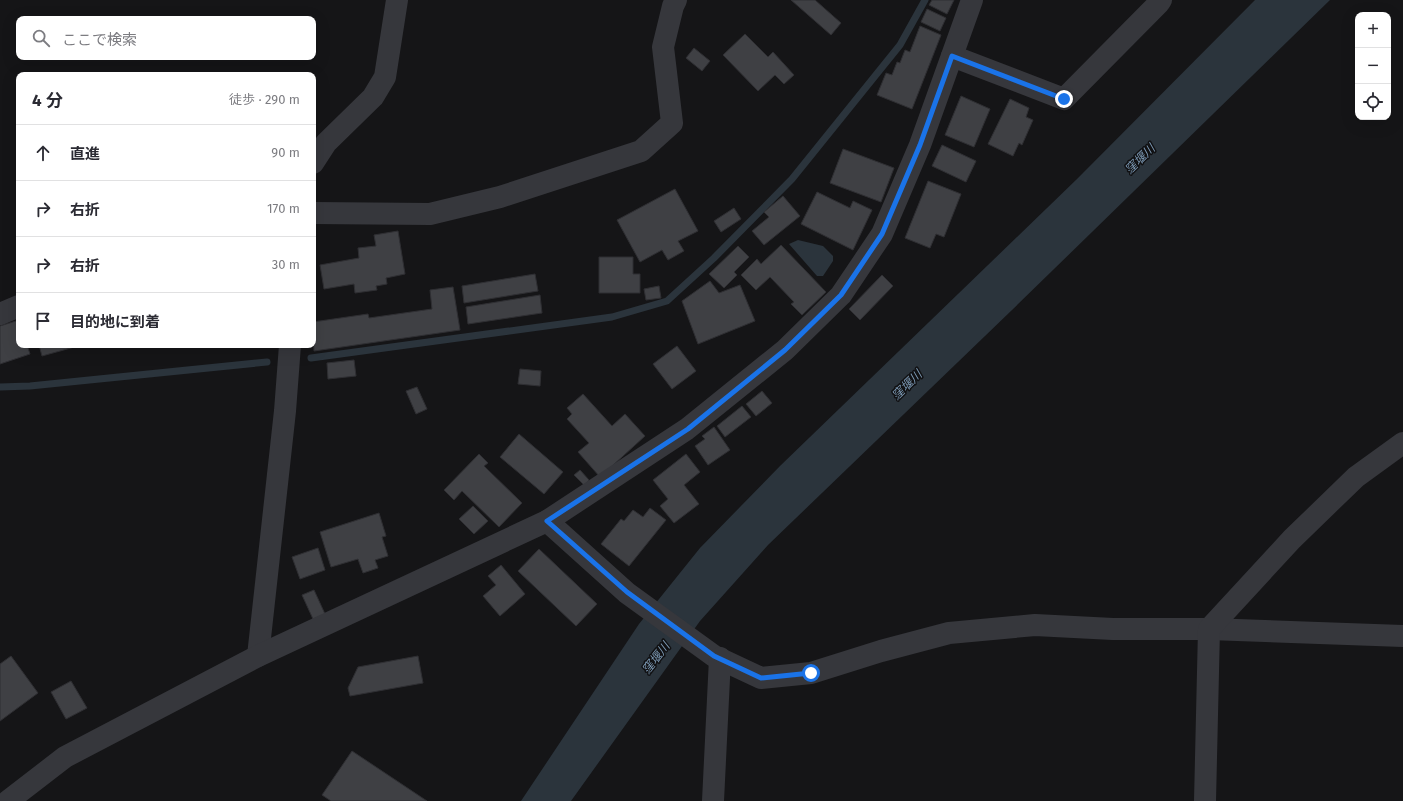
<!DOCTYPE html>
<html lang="ja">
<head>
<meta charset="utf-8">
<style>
	body { margin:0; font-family:"Fira Sans","Noto Sans JP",sans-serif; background:#f2f2f3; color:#2b2b33 }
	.controls { position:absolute; right:12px; top:12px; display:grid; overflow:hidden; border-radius:8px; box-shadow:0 4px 16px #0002 }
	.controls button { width:36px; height:36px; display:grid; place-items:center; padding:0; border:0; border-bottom:1px solid #e1e1e2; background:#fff; color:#2b2b33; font:20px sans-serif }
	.stop { position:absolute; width:12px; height:12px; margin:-9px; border:3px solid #1a73e8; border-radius:50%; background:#fff }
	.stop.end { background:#1a73e8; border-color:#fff; box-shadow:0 1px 4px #0008 }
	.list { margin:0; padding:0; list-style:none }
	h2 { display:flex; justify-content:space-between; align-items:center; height:52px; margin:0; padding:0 16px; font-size:17px }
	h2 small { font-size:13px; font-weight:400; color:#7c7c81 }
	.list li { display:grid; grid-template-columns:26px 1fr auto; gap:12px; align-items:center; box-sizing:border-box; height:56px; padding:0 16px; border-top:1px solid #e1e1e2 }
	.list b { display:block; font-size:15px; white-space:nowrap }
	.list em { font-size:13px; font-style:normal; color:#7c7c81 }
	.icon { flex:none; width:22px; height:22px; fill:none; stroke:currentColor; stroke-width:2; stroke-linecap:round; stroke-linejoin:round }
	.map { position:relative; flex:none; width:1403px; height:801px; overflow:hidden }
	.search { position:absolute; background:#fff; box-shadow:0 4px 16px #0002; left:16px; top:16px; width:300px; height:44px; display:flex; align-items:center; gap:10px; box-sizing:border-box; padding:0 14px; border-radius:8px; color:#7c7c81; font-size:15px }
	.panel { position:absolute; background:#fff; box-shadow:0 4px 16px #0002; left:16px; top:72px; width:300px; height:276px; border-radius:8px }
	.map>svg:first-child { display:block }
	.water { fill:#2b343c }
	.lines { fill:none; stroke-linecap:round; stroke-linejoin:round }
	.stream { stroke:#2b343c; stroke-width:7 }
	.building { fill:#3f4044; stroke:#2f2f33 }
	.street { stroke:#36373c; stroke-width:22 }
	.route { stroke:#1a73e8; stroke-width:5 }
	.labels { text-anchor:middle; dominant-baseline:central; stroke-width:3; stroke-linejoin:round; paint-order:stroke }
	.water-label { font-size:12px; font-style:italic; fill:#7c99b4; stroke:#101012 }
</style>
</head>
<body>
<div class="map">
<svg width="1403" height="801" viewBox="0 0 1403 801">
	<rect width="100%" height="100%" fill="#151517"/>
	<g class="water">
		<polygon points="1255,0 1330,0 1012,310 768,545 700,621 571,801 521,801 639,624 700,548 780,466 1077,179"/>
		<polygon points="798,240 823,246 833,256 833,261 823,276 817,276 789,244"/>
	</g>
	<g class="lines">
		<g class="stream">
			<polyline points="311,358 612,317 667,301 714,258 792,179 900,45 925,0"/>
			<polyline points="0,387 30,386 267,362"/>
		</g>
	</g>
	<g class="building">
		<polygon points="791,0 815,0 841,23 831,35"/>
		<polygon points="932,0 954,0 947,14 929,5"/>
		<polygon points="927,9 946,18 940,31 921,22"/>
		<polygon points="920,26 941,35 912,109 877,95 886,73 892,75 897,62 900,63 905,50 910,52"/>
		<polygon points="745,34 768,57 773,52 794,75 784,84 775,75 758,91 723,55"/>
		<polygon points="694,48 710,61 702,71 686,58"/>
		<polygon points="961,96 990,109 974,147 945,135"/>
		<polygon points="1010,99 1029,108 1026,117 1033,120 1022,145 1019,143 1013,156 988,144"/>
		<polygon points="942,145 976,161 966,182 932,166"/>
		<polygon points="843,149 894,168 881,202 830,183"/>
		<polygon points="928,181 961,194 944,237 936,234 930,248 905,238"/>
		<polygon points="675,189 698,231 678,241 684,251 668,260 662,250 640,262 617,220"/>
		<polygon points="817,192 850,208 853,201 872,210 853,250 801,224"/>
		<polygon points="783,196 800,216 764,245 752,231 769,217 764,212"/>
		<polygon points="734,208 741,219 721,232 714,221"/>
		<polygon points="398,231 405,274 386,278 387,284 376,286 377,290 355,293 354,284 324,289 320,265 359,258 358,248 376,246 374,235"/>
		<polygon points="781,245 826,292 802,315 791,304 794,302 770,277 756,290 741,275 757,259 761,264"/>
		<polygon points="738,246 749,257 734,272 737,275 724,288 709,274"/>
		<polygon points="599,257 633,257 633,274 640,274 640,293 599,293"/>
		<polygon points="535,274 538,291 464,303 462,286"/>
		<polygon points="882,275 893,286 860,320 849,309"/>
		<polygon points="710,281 719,293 740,285 755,321 698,344 682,301"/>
		<polygon points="659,286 661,298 646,300 644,289"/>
		<polygon points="453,287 460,330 314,351 313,322 368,314 369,318 432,309 430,290"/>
		<polygon points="540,295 542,313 468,324 466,307"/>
		<polygon points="19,320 19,345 27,345 30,354 0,364 0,326"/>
		<polygon points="39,345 78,345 78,346 42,356"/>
		<polygon points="677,346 696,371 672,389 653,364"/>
		<polygon points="354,360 356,376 328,379 327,363"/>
		<polygon points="520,369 541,371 540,386 518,384"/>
		<polygon points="417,387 427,409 416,414 406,391"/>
		<polygon points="762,391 772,403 756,416 746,404"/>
		<polygon points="583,394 612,426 625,414 645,436 600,477 578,452 589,443 567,419 572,414 567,408"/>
		<polygon points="742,406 751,417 725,437 717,426"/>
		<polygon points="714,427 730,450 708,465 695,446 705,439 702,436"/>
		<polygon points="519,434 563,472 544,494 500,457"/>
		<polygon points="479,454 488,463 484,466 522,503 499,527 462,491 454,500 444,490"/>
		<polygon points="686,454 700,472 684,485 699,504 674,523 660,506 668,499 653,480"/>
		<polygon points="580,470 589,480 584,485 574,475"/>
		<polygon points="473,506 488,521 474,534 459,519"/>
		<polygon points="650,508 666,520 629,566 601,544 621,519 624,521 633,510 643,517"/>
		<polygon points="379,513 386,536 382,537 388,556 375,560 378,568 363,573 358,559 331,567 320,532"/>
		<polygon points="318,548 325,570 300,579 292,557"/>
		<polygon points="539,549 597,604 576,626 518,571"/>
		<polygon points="501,565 525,594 500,616 483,596 496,585 488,576"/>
		<polygon points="314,590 325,614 313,619 302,595"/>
		<polygon points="11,656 38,693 0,721 0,664"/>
		<polygon points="418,656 423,683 350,696 348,688 358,667"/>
		<polygon points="71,681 87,708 66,719 51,692"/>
		<polygon points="352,751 427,801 331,801 322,795"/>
	</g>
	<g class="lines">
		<g class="street">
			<polyline points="952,56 1064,99 1159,3 1161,0"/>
			<polyline points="313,163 326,143 373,97 385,77 397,0"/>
			<polyline points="313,213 430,214 500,197 641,151 672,123 663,47 673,6 676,0"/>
			<polyline points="0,314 19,306"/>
			<polyline points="547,521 627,593 714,656 761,678 811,673 881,651 949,633 1035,625 1113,629 1209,629 1403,636"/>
			<polyline points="258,656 285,411 290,345"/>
			<polyline points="8,801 65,757 258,656 547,521 687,429 785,350 841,295 882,234 920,145 972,0"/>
			<polyline points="713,801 720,658"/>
			<polyline points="1205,801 1209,629 1292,539 1356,477 1403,443"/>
		</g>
	</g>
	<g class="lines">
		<polyline class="route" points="811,673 761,678 714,656 627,592 547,521 688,429 785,350 841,295 882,234 920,145 952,56 1064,99"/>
	</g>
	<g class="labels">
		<g class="water-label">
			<text transform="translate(1140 159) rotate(-44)">窪堰川</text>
			<text transform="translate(907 385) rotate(-44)">窪堰川</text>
			<text transform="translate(656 658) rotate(-52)">窪堰川</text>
		</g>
	</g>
</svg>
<div class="controls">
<button>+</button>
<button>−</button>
<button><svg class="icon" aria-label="locate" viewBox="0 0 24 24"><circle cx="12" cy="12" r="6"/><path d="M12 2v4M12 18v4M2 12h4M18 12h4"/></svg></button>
</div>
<div class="stop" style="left:811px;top:673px"></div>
<div class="stop end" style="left:1064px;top:99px"></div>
<div class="search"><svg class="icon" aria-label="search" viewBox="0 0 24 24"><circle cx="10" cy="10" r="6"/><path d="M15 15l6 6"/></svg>ここで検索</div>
<section class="panel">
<h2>4 分<small>徒歩 · 290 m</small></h2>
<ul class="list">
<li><svg class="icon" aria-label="ahead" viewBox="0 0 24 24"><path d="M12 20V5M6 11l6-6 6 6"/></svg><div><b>直進</b></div><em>90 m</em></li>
<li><svg class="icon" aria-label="right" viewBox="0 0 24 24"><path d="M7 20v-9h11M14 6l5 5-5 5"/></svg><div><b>右折</b></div><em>170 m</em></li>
<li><svg class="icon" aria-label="right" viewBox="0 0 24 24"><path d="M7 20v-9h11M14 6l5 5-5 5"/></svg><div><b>右折</b></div><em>30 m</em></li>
<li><svg class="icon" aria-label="arrive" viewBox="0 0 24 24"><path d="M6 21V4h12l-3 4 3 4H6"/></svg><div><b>目的地に到着</b></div></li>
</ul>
</section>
</div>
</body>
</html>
